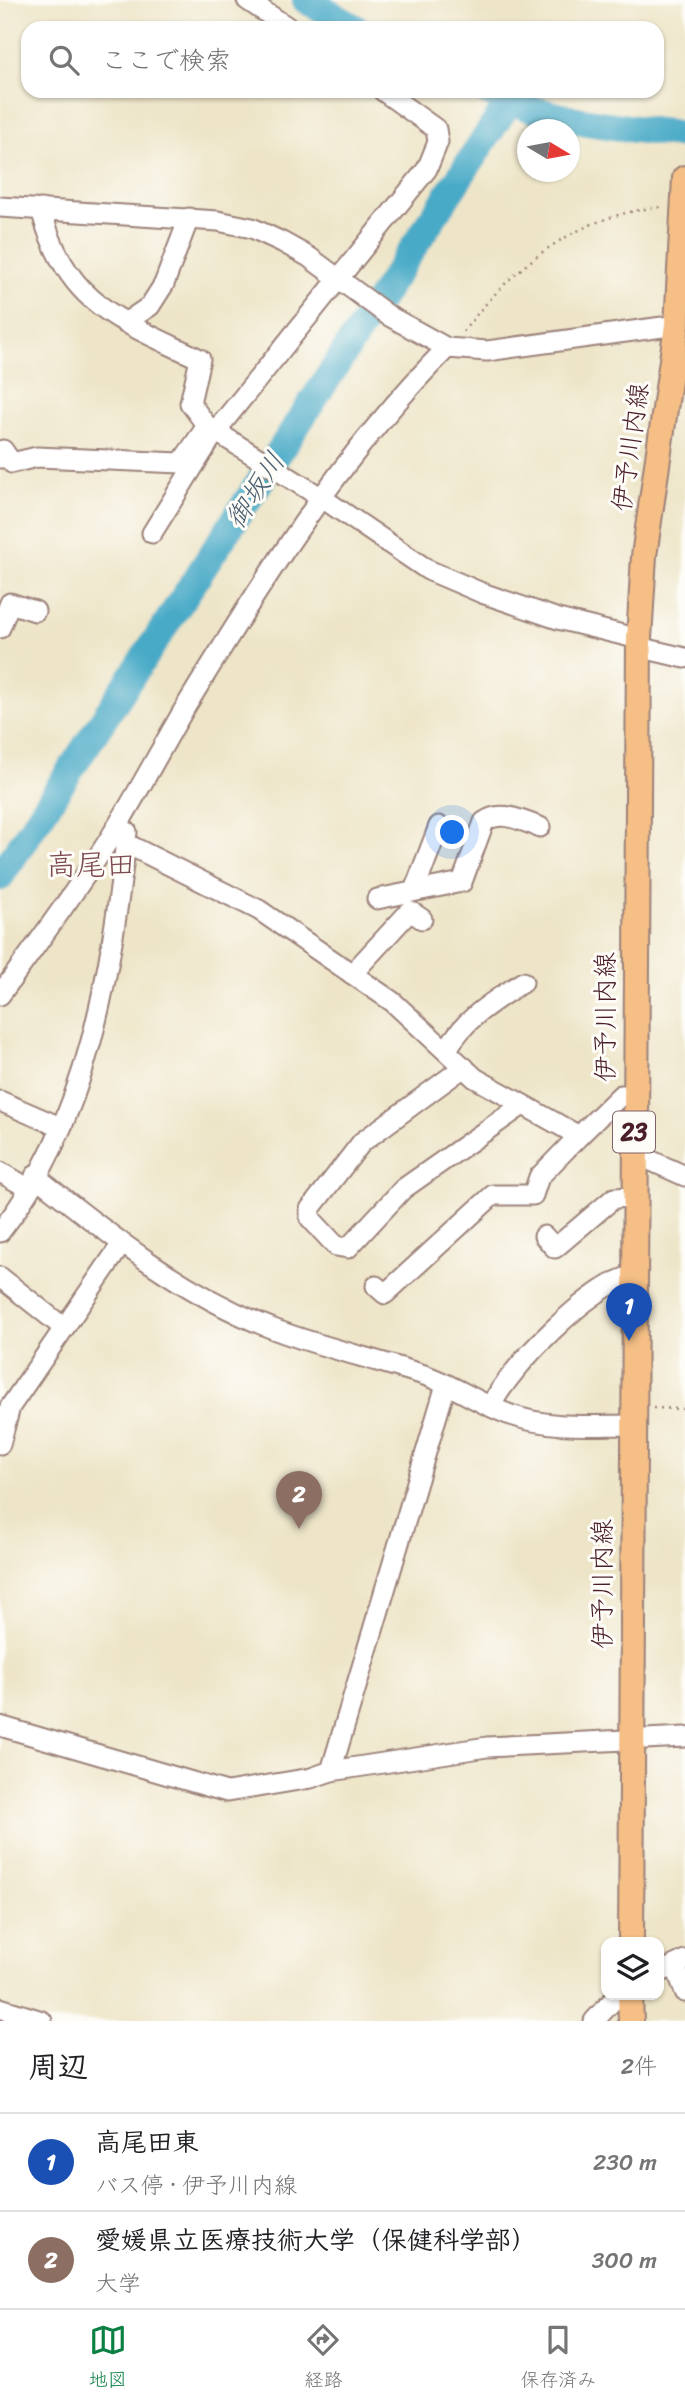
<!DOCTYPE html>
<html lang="ja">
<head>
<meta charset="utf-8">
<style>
	body { margin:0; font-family:Sriracha,"Klee One",sans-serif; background:#f2f2f2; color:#202124 }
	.controls { position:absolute; right:21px; bottom:21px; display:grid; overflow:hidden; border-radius:14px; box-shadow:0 2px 5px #0004 }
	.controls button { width:63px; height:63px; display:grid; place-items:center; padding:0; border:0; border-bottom:2px solid #e0e0e0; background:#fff; color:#202124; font:35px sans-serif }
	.compass { position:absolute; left:517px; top:119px; width:63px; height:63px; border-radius:50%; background:#fff; box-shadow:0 2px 5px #0004; rotate:100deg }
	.you { position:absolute; left:453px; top:833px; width:24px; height:24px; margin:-18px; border:5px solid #fff; border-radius:50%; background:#1a73e8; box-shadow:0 0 0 10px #1a73e833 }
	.badge { display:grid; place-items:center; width:46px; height:46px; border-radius:50%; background:#0b8043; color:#fff; font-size:23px; font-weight:700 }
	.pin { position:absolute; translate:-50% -58px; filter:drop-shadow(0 2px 4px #0008) }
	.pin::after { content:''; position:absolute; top:37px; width:24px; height:21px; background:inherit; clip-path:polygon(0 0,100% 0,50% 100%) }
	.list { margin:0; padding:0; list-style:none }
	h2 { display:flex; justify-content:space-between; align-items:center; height:91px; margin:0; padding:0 28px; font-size:30px }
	h2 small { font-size:23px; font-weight:400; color:#757577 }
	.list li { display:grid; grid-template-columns:46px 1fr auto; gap:21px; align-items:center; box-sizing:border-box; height:98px; padding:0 28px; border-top:2px solid #e0e0e0 }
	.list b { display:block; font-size:26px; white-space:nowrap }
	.list p { margin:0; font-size:23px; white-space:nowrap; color:#757577 }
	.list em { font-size:23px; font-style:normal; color:#757577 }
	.icon { flex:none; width:38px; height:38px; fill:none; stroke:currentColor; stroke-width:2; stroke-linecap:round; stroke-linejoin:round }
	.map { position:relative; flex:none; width:685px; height:2021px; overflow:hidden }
	.search { position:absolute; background:#fff; box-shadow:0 2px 5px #0004; left:21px; right:21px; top:21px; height:77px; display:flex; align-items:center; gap:18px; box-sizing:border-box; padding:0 24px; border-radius:21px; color:#757577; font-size:26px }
	.sheet { height:287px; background:#fff }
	nav { display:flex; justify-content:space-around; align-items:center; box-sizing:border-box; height:98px; border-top:2px solid #e0e0e0; background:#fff; font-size:19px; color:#757577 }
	nav a { display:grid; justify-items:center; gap:4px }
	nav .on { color:#0b8043 }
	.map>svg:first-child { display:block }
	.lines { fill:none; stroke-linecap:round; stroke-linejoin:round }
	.river { stroke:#48aac7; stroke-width:28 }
	.minor-casing { stroke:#9c827a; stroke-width:23 }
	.major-casing { stroke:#9c827a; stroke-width:28 }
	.path { stroke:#9c827a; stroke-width:2.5; stroke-dasharray:2 5; stroke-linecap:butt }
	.minor { stroke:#fff; stroke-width:19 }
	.major { stroke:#f5bf86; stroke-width:24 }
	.labels { text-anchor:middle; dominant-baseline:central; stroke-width:6; stroke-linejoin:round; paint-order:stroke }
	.shield { fill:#fdfcf7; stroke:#806168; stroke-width:2 }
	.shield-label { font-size:24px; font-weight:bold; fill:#4a1f2b }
	.street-label { font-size:26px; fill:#4a1f2b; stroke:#fdfcf7 }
	.water-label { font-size:28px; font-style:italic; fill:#495e71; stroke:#fdfcf7 }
	.quarter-label { font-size:30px; fill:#7e4a51; stroke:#fdfcf7 }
</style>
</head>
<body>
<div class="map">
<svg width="685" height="2021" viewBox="0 0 685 2021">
	<rect width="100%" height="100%" fill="#fdfcf7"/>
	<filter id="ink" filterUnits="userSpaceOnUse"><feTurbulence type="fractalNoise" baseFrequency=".0143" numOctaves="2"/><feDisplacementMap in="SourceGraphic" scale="14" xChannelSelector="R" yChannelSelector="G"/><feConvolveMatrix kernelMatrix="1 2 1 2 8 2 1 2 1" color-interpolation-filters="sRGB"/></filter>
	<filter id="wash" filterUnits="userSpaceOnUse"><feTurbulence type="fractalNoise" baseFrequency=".00686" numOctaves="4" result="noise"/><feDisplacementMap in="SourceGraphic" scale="28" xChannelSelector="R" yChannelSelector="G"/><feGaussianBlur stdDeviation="1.57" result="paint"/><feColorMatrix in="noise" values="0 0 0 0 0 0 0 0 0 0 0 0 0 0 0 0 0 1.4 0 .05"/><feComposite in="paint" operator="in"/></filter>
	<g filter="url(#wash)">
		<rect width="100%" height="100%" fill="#eee5c8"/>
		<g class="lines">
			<g class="river">
				<polyline points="306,0 355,28"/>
				<path d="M486,91c61,30 132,36 199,44"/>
				<polyline points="0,877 509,102"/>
			</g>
		</g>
	</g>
	<g filter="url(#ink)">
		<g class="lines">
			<defs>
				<g id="minor">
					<polyline points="247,0 289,28"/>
					<polyline points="0,207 218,221 252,228 282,242 309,257 389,316 447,348 487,351 677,325"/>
					<path d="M41,209c25,96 78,111 159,150l-10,44 17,23"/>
					<polyline points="125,323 150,306 164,284 189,218"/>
					<polyline points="0,458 3,450 12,463 37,457 181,463 207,426 322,498 428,570 482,593 558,619 639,639"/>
					<polyline points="152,533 215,432 427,169 438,142 436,129 383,91"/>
					<polyline points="0,628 10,603 35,611"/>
					<polyline points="638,647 685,658"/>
					<polyline points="125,843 259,910 393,1002 475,1078 579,1136 621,1095 635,1095"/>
					<polyline points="414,891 439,826"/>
					<path d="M377,899l85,-17 22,-60c17,-13 37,-1 56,5"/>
					<polyline points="352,974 410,911 422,919"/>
					<path d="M0,995c34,-47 69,-94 101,-143 31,-47 56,-97 85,-146 76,-125 157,-254 261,-358"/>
					<path d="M446,1051c19,-33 46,-49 77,-69"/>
					<polyline points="464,1067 362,1142 310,1209 310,1218 336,1246 348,1248 403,1189 521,1106"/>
					<polyline points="0,1101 60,1127"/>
					<polyline points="634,1153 685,1176"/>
					<polyline points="0,1172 28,1188"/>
					<path d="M35,1176c74,59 151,120 241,154 48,18 99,29 148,45 30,10 57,30 87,40 39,14 81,10 121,10"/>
					<path d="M0,1232c89,-111 111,-263 127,-400"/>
					<polyline points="544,1236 555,1248 614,1198 633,1197"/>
					<polyline points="0,1277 64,1328"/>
					<polyline points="376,1286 385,1294 493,1195 533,1195 539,1177 579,1136"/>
					<path d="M491,1406c17,-37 102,-124 142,-130"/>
					<polyline points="0,1444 10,1407 121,1245"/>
					<polyline points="0,1726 227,1792 311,1778 331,1771 446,1385"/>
					<polyline points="331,1771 487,1747 685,1737"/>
					<polyline points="675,1965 685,1992"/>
					<polyline points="659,1973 685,1960"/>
					<polyline points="0,2008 42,2021"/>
					<polyline points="594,2021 618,1995"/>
				</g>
				<g id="major">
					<polyline points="631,1942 639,639 644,556 677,325 685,178"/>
					<polyline points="630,1995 631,2021"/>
				</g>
			</defs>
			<use href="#minor" class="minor-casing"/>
			<use href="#major" class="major-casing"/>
			<g class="path">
				<path d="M463,332c50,-66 115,-119 201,-125"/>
				<polyline points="653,1408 685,1409"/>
			</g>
			<use href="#minor" class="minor"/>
			<use href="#major" class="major"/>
		</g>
	</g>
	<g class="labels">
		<rect class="shield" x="613" y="1111.5" width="42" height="41" rx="5"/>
		<g class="shield-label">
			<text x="634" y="1132">23</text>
		</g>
		<g class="street-label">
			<text transform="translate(630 447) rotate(-82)">伊予川内線</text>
			<text transform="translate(605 1017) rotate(-90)">伊予川内線</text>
			<text transform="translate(602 1584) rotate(-90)">伊予川内線</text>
		</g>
		<g class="water-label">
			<text transform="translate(255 490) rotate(-57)">御坂川</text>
		</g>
		<g class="quarter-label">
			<text x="91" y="865">高尾田</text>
		</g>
	</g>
</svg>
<div class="controls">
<button><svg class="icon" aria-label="layers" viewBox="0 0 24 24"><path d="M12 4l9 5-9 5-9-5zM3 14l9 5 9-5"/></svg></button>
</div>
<svg class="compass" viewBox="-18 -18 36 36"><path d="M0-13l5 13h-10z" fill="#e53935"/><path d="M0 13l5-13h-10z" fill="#757577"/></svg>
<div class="you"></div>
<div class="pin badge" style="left:629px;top:1341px;background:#1a4fb4">1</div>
<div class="pin badge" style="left:299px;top:1529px;background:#8d6e63">2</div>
<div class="search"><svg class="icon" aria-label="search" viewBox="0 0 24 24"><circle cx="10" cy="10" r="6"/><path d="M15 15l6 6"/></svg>ここで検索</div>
</div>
<section class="sheet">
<h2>周辺<small>2件</small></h2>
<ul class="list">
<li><span class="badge" style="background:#1a4fb4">1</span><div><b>高尾田東</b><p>バス停 · 伊予川内線</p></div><em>230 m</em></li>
<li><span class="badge" style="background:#8d6e63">2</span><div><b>愛媛県立医療技術大学（保健科学部）</b><p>大学</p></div><em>300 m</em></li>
</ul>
</section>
<nav>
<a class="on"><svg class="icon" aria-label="map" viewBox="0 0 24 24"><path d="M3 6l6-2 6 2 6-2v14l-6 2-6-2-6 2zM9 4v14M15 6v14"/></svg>地図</a>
<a><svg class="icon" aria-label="directions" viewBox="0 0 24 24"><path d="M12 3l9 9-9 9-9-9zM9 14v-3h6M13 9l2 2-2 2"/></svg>経路</a>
<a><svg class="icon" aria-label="saved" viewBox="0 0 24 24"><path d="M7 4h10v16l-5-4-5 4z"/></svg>保存済み</a>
</nav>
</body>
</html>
